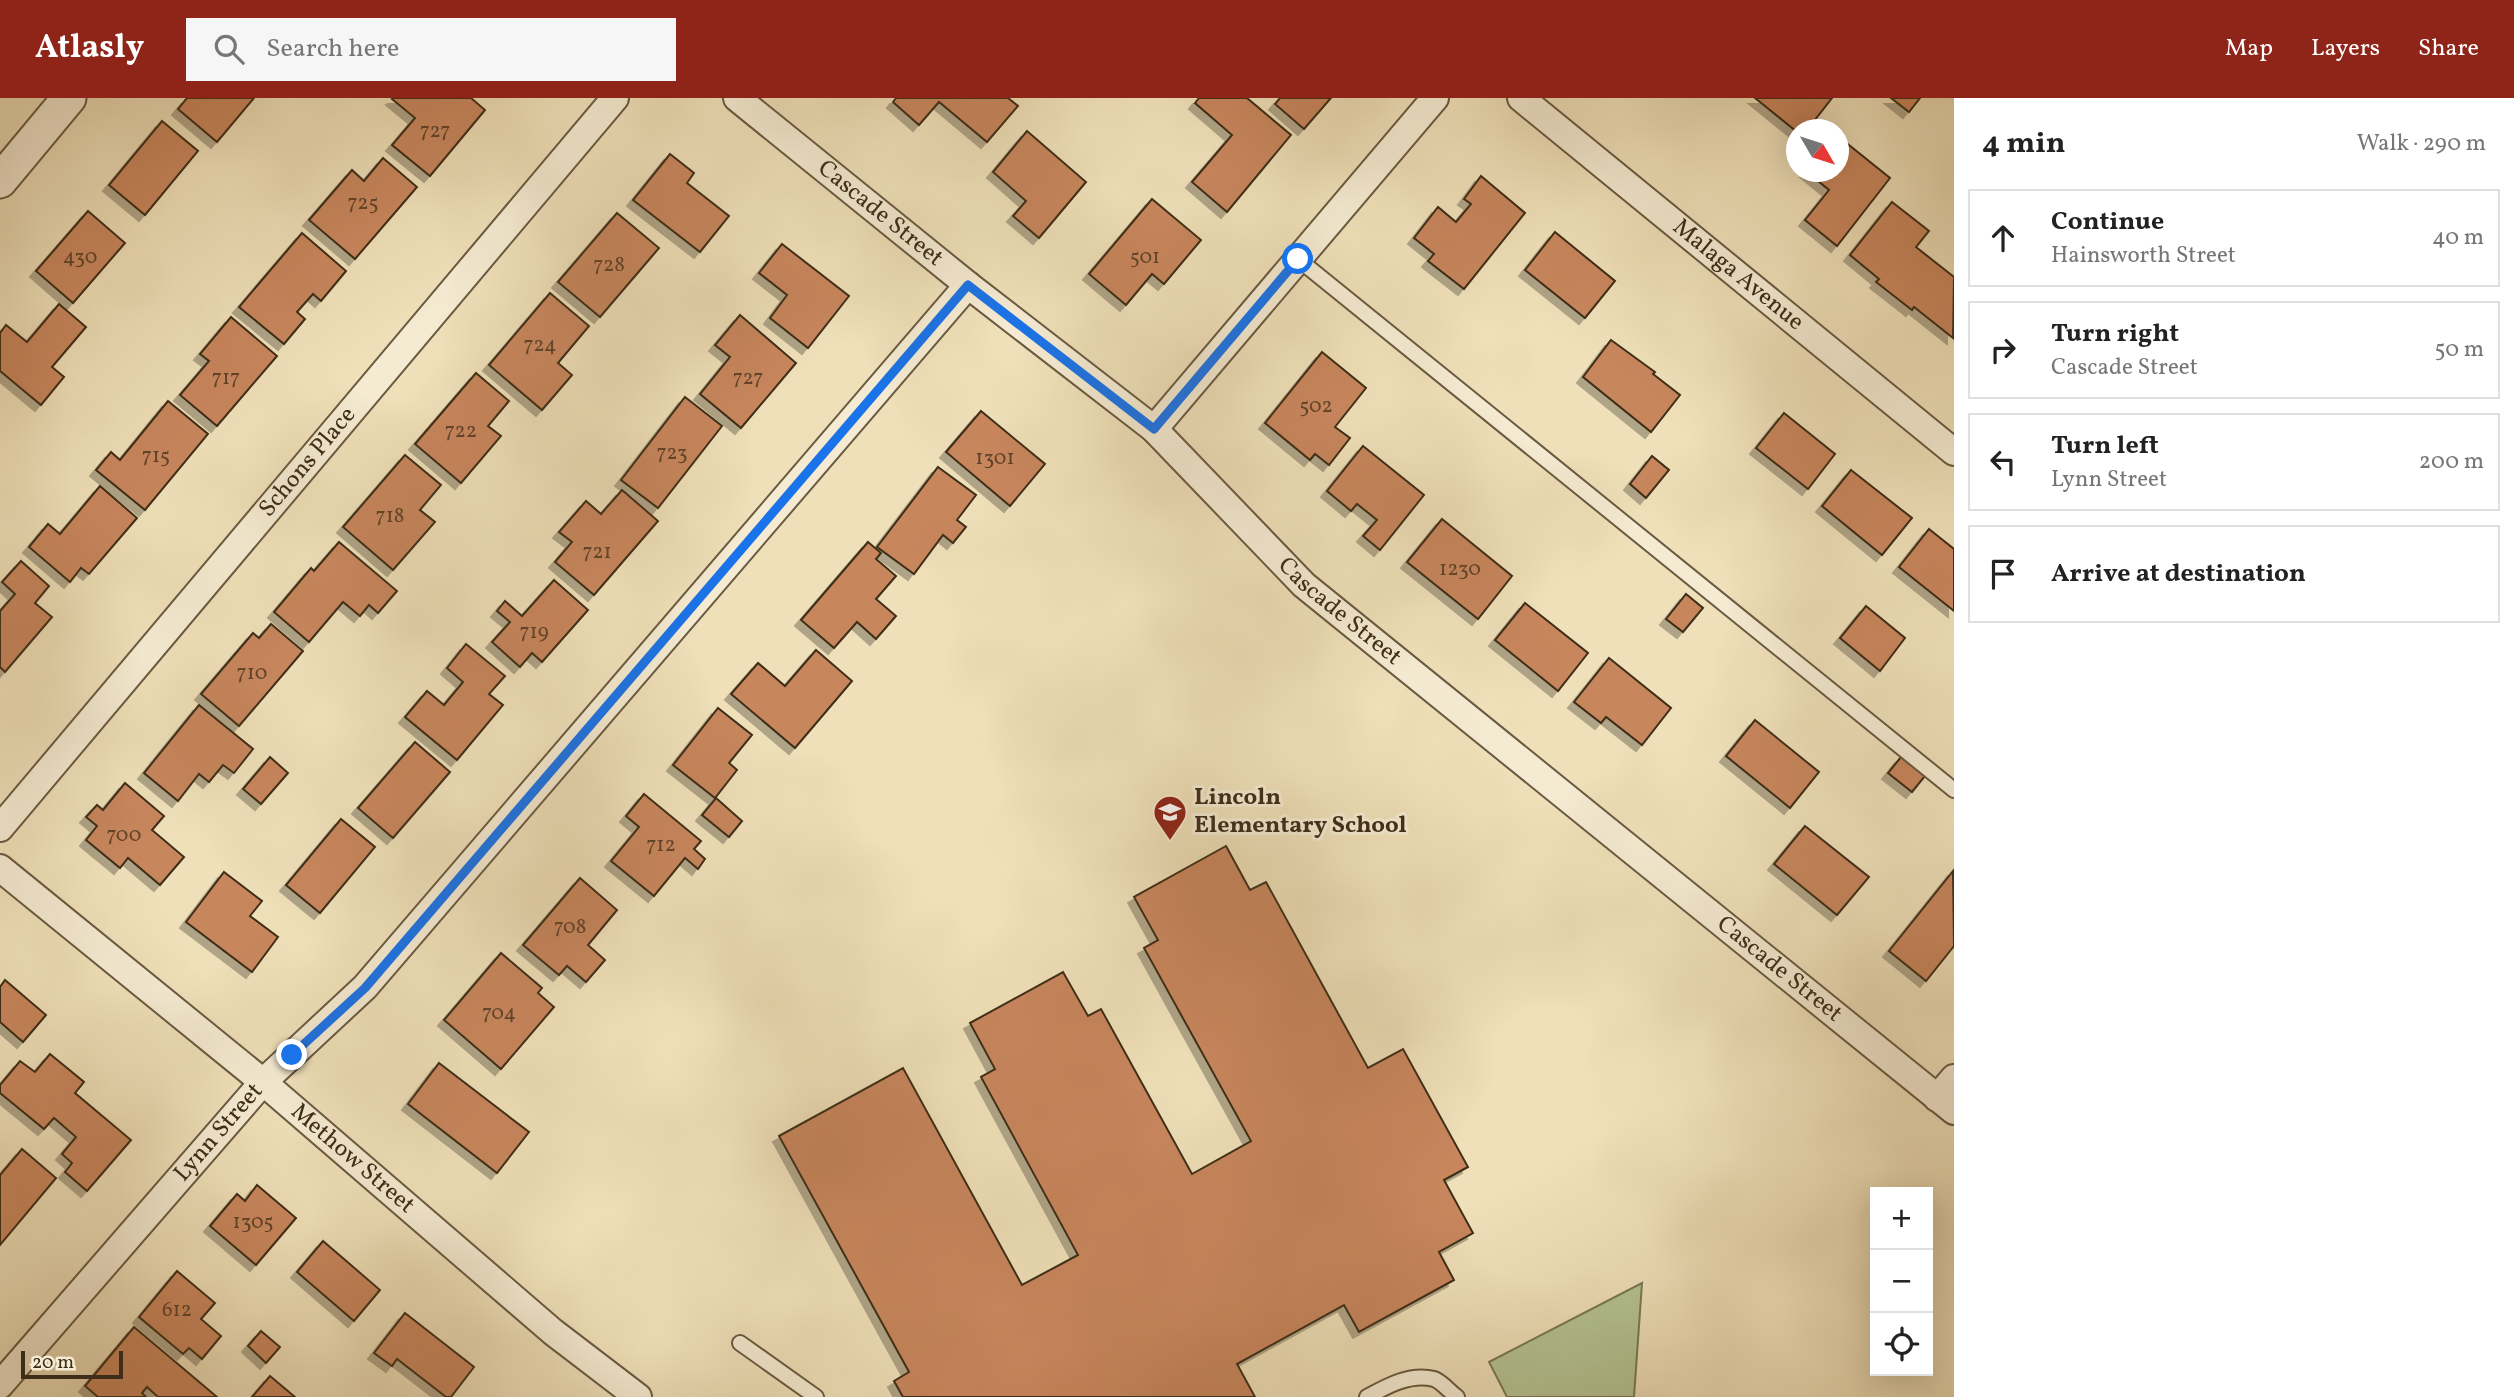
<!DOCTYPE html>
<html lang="en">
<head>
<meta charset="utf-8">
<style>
	body { margin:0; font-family:Vollkorn,serif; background:#f6f6f6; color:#222 }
	.controls { position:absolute; right:21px; bottom:21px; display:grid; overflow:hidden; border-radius:0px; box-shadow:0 7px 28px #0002 }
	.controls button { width:63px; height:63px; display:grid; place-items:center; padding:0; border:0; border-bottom:2px solid #e0e0e0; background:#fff; color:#222; font:35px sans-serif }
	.compass { position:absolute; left:1786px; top:21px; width:63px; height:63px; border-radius:50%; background:#fff; box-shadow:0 7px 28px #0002; rotate:129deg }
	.scale { position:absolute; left:21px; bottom:18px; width:102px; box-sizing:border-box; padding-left:7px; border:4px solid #3e2d19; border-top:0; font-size:19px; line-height:24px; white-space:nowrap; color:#3e2d19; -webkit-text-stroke:5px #f5ebd2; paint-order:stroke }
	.stop { position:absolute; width:21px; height:21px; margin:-16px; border:5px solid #1a73e8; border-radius:50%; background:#fff }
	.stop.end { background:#1a73e8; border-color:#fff; box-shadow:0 2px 7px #0008 }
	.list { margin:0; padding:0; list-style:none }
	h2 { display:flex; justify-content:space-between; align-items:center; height:91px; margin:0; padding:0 28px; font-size:30px }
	h2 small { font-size:23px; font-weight:400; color:#767676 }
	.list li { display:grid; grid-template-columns:46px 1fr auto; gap:21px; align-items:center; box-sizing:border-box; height:98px; margin:0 14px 14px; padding:0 14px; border:2px solid #e0e0e0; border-radius:0px }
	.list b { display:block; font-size:26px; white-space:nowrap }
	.list p { margin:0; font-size:23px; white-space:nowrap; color:#767676 }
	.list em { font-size:23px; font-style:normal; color:#767676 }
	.icon { flex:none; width:38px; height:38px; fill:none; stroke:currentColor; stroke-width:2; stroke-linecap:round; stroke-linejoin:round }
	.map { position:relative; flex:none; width:1954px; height:1299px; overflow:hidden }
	header { display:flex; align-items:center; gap:42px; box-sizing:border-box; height:98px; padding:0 35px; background:#8f2418; color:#fff }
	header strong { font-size:33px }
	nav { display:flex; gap:38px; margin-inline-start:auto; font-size:24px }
	.search { width:490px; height:63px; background:#f6f6f6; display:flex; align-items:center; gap:18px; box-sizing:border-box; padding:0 24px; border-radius:0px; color:#767676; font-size:26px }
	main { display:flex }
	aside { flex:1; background:#fff }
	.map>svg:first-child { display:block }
	.green { fill:#b4c393; stroke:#797856; stroke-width:2 }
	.building { fill:#c8865d; stroke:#3e2d19; stroke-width:2; filter:url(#shadow) }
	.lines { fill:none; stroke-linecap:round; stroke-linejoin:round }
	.service-casing { stroke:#6a5a41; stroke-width:18 }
	.minor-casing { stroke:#6a5a41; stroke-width:30 }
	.tertiary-casing { stroke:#6a5a41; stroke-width:37 }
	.service { stroke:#f5ebd2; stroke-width:14 }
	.minor { stroke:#f5ebd2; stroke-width:26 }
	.tertiary { stroke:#f5ebd2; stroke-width:33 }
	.route { stroke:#1a73e8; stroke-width:9 }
	.labels { text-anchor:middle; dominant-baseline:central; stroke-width:6; stroke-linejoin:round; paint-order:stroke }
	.number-label { font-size:21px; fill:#60432a }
	.street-label { font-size:24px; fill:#3e2d19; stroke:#f5ebd2 }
	.poi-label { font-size:24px; font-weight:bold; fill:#3e2d19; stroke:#f5ebd2; text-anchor:start }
</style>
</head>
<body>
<header>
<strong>Atlasly</strong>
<div class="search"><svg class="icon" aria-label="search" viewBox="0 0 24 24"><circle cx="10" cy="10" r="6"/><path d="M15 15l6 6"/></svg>Search here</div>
<nav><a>Map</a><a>Layers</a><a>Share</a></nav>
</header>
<main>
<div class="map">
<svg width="1954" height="1299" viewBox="0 0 1954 1299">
	<defs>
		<filter id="shadow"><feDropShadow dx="-6" dy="6" stdDeviation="0" flood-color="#0004"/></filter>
	</defs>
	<rect width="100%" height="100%" fill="#efe0b9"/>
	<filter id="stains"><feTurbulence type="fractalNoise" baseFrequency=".00286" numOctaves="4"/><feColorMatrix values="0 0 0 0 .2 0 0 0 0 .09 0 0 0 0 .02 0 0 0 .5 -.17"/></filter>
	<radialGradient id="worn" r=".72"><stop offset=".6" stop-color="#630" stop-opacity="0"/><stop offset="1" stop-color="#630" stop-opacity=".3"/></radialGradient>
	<polygon class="green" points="1642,1185 1634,1299 1507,1299 1489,1264"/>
	<g class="building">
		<polygon points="187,0 254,0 217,44 178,11"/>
		<polygon points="394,0 471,0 485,12 430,78 392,47 415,20 392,1"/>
		<polygon points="896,0 1008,0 1018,8 987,44 939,4 919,27 893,4"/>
		<polygon points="1199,0 1247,0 1291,37 1227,114 1192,84 1232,37 1195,5"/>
		<polygon points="1280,0 1331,0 1304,31 1275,6"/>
		<polygon points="1755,0 1832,0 1807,32 1797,32 1797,34"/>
		<polygon points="1891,0 1920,0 1909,14"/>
		<polygon points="162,23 198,53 145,117 109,87"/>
		<polygon points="1027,33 1086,84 1039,140 1013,118 1026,103 993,74"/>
		<polygon points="1839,39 1890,80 1837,148 1805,122 1829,92 1807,74 1839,74"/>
		<polygon points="670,56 694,75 687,85 729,118 700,154 633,102"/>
		<polygon points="383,60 417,89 355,161 309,122 352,72 364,83"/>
		<polygon points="1481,78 1525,115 1464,191 1428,163 1434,156 1414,140 1438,109 1456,124 1471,106 1464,101"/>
		<polygon points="1152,101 1201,142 1164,186 1152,176 1126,207 1089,176"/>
		<polygon points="1892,104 1929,133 1916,149 1954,179 1953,240 1914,209 1912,212 1876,184 1879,181 1850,157"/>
		<polygon points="88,113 125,145 73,205 36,173"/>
		<polygon points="617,115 659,150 600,219 558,184"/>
		<polygon points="1555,134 1615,183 1585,220 1525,172"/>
		<polygon points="302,135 346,173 321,203 313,196 297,214 305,221 284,246 239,209"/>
		<polygon points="782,146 849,198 808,250 770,220 787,197 759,175"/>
		<polygon points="550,195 589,228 558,265 572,277 542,312 489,267"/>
		<polygon points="59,206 86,229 52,269 64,279 41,307 0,273 0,235 6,227 27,244"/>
		<polygon points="740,217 796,265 741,330 700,296 730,259 715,247"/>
		<polygon points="231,219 277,258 217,328 180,297 209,263 200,256"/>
		<polygon points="1611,242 1655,274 1653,276 1680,297 1651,334 1583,279"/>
		<polygon points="1322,254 1366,290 1335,329 1350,340 1329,367 1315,356 1310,362 1265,325"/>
		<polygon points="476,275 509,303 488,328 501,338 461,385 415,346"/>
		<polygon points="685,299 722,328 658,410 621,382"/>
		<polygon points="168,303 208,336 145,412 96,372 111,354 120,362"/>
		<polygon points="981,313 1045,366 1010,408 946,354"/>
		<polygon points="1784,315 1835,356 1808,391 1756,350"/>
		<polygon points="1363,348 1424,397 1380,452 1363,438 1377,422 1357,406 1351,413 1327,393"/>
		<polygon points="405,357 441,387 420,412 435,424 393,472 343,429"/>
		<polygon points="1652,358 1669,372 1646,400 1630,386"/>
		<polygon points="938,369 976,397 957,422 966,429 953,445 943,437 914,476 877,449"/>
		<polygon points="1851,372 1912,420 1882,457 1822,408"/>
		<polygon points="100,388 137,420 89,476 81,470 70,484 29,449 48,426 60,436"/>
		<polygon points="622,392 658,423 594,497 555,464 572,444 559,434 586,403 601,416"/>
		<polygon points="1442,421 1512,478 1478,521 1407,464"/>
		<polygon points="1929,431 1954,451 1954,513 1899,469"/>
		<polygon points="339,444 397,493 378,515 369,507 360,518 343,504 309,544 274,514 311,470 314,473"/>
		<polygon points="868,444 881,455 876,461 896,478 876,501 896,518 876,541 857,524 834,550 801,522"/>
		<polygon points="21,463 49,488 35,505 52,519 5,574 0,569 0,513 15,496 2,484"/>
		<polygon points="554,482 588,512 542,564 532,555 520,569 492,544 510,524 497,513 505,503 522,518"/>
		<polygon points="1686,496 1703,510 1683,534 1666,521"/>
		<polygon points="1525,505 1588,555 1558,593 1495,542"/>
		<polygon points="1866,508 1905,540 1880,573 1840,540"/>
		<polygon points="271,526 303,553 239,628 201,596 253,535 259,540"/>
		<polygon points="466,546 505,578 489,596 503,607 457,662 405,619 427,593 444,607 463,584 447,570"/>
		<polygon points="816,552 852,583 795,650 731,596 758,565 785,588"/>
		<polygon points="1609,560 1671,610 1642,647 1606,619 1601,625 1574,604"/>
		<polygon points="199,607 253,651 234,675 223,667 209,684 199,676 178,703 144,675"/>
		<polygon points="718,610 752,637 729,665 737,672 715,700 673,667"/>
		<polygon points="1755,622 1819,674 1790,710 1726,658"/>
		<polygon points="415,644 450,674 393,740 358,710"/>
		<polygon points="270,659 288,675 261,706 243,691"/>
		<polygon points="1901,659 1925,678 1912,694 1888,675"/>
		<polygon points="125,685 164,718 152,732 184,759 160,787 128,760 120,770 86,742 97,728 86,719 97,707 103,712"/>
		<polygon points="644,696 701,743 694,751 705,761 698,771 685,760 654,798 611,763 639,729 626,718"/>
		<polygon points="716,700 742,723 729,739 702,717"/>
		<polygon points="341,721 375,749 320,815 286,787"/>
		<polygon points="1805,728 1869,779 1837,817 1774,766"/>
		<polygon points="1226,748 1250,792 1266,784 1368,970 1403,951 1468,1069 1444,1082 1473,1135 1439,1154 1454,1182 1359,1234 1344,1207 1237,1266 1255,1299 903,1299 894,1283 909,1274 779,1038 903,970 1022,1187 1078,1157 981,979 995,971 970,925 1063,874 1088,918 1101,911 1192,1076 1251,1043 1144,850 1158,842 1134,799"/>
		<polygon points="1953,773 1954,848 1926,883 1889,853"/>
		<polygon points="224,774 262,803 250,818 278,839 252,874 186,824"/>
		<polygon points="580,780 617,812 588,847 605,862 586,884 567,868 559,877 523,847"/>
		<polygon points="501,855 542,890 538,895 554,909 501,971 444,922"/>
		<polygon points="5,882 46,917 23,944 0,924 0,889"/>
		<polygon points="50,956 84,984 75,995 131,1042 87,1093 65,1074 72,1065 62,1056 76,1039 54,1020 44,1031 0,995 0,987 20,963 35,974"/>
		<polygon points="439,965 529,1034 497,1075 408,1006"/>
		<polygon points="22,1051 56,1080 0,1147 0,1077"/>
		<polygon points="257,1087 296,1120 256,1167 210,1128 237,1096 245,1103"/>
		<polygon points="323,1143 380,1192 354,1223 297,1174"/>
		<polygon points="177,1173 215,1205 201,1221 221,1238 202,1261 189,1250 183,1256 139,1219"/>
		<polygon points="405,1215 474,1269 451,1299 446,1299 397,1261 392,1268 374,1255"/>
		<polygon points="134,1229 217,1299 158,1299 147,1289 142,1295 146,1299 98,1299 85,1288"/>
		<polygon points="261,1233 280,1249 266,1265 248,1248"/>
		<polygon points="270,1278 295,1299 252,1299"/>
	</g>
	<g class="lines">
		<defs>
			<g id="service">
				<polyline points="1298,161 1954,692"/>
				<polyline points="740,1245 816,1299"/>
				<path d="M1367,1299c20,-11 43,-24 67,-18 7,2 16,13 23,18"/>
			</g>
			<g id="minor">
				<path id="s1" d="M737,0l231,187 186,144 150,156 650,526"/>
				<path id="s2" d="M1521,0l433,354"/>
				<polyline points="1154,331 1435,0"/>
				<path id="s3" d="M0,730l615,-730"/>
				<path id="s4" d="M0,770l263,214 290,250 85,65"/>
				<polyline points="1937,1000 1954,980"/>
				<path id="s5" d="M0,1287l263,-303 102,-95 603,-702"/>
			</g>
			<polyline id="tertiary" points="0,83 69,0"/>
		</defs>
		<use href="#service" class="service-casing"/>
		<use href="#minor" class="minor-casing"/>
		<use href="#tertiary" class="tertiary-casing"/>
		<use href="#service" class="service"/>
		<use href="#minor" class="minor"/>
		<use href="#tertiary" class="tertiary"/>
	</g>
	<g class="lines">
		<polyline class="route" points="292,957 365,890 968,187 1154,331 1298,161"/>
	</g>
	<defs>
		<symbol id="school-pin" viewBox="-11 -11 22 30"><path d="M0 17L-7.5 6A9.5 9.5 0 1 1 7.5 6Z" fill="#8f2418" stroke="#f5ebd2"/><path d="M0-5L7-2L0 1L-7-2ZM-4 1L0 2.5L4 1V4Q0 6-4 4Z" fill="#fff"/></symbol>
	</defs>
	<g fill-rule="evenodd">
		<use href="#school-pin" x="1151" y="695" width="38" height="52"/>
	</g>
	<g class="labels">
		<g class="number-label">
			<text x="435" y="33">727</text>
			<text x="363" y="105">725</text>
			<text x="80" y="159">430</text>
			<text x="1145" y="159">501</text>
			<text x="609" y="167">728</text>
			<text x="540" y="247">724</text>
			<text x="226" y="280">717</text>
			<text x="748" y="280">727</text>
			<text x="1316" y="308">502</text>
			<text x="461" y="333">722</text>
			<text x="672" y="355">723</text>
			<text x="156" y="358">715</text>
			<text x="995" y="360">1301</text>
			<text x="390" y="418">718</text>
			<text x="597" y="454">721</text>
			<text x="1460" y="471">1230</text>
			<text x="534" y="534">719</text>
			<text x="252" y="575">710</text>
			<text x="124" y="737">700</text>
			<text x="661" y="747">712</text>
			<text x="570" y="829">708</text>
			<text x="499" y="915">704</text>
			<text x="253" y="1124">1305</text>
			<text x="177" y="1212">612</text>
		</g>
		<g class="street-label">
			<text stroke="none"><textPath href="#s1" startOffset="184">Cascade Street</textPath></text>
			<text stroke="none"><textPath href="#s2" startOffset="280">Malaga Avenue</textPath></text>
			<text stroke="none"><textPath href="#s3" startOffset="478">Schons Place</textPath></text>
			<text stroke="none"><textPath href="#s1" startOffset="793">Cascade Street</textPath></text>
			<text stroke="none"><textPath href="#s1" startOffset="1360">Cascade Street</textPath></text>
			<text stroke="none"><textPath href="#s5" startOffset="334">Lynn Street</textPath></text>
			<text stroke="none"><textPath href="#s4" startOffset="457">Methow Street</textPath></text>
		</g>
		<g class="poi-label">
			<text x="1194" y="700">Lincoln<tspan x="1194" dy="28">Elementary School</tspan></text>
		</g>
	</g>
	<rect width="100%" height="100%" filter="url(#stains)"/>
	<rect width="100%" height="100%" fill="url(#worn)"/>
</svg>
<div class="controls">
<button>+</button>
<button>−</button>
<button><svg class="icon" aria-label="locate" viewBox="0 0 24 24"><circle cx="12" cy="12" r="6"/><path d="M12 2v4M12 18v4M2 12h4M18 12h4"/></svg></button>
</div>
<svg class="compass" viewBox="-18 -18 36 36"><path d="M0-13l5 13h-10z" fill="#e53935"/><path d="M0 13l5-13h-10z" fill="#767676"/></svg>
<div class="scale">20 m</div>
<div class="stop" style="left:1298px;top:161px"></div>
<div class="stop end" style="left:292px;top:957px"></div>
</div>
<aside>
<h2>4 min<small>Walk · 290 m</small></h2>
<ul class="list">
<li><svg class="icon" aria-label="ahead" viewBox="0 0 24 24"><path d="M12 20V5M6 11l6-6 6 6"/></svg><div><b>Continue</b><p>Hainsworth Street</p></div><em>40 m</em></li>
<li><svg class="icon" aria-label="right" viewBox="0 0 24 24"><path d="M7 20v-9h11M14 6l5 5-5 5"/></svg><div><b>Turn right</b><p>Cascade Street</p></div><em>50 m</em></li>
<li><svg class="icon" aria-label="left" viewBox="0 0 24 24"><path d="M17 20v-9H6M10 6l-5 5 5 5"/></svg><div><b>Turn left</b><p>Lynn Street</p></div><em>200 m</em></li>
<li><svg class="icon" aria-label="arrive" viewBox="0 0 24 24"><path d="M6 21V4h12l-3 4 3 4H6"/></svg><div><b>Arrive at destination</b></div></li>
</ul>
</aside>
</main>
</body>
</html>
